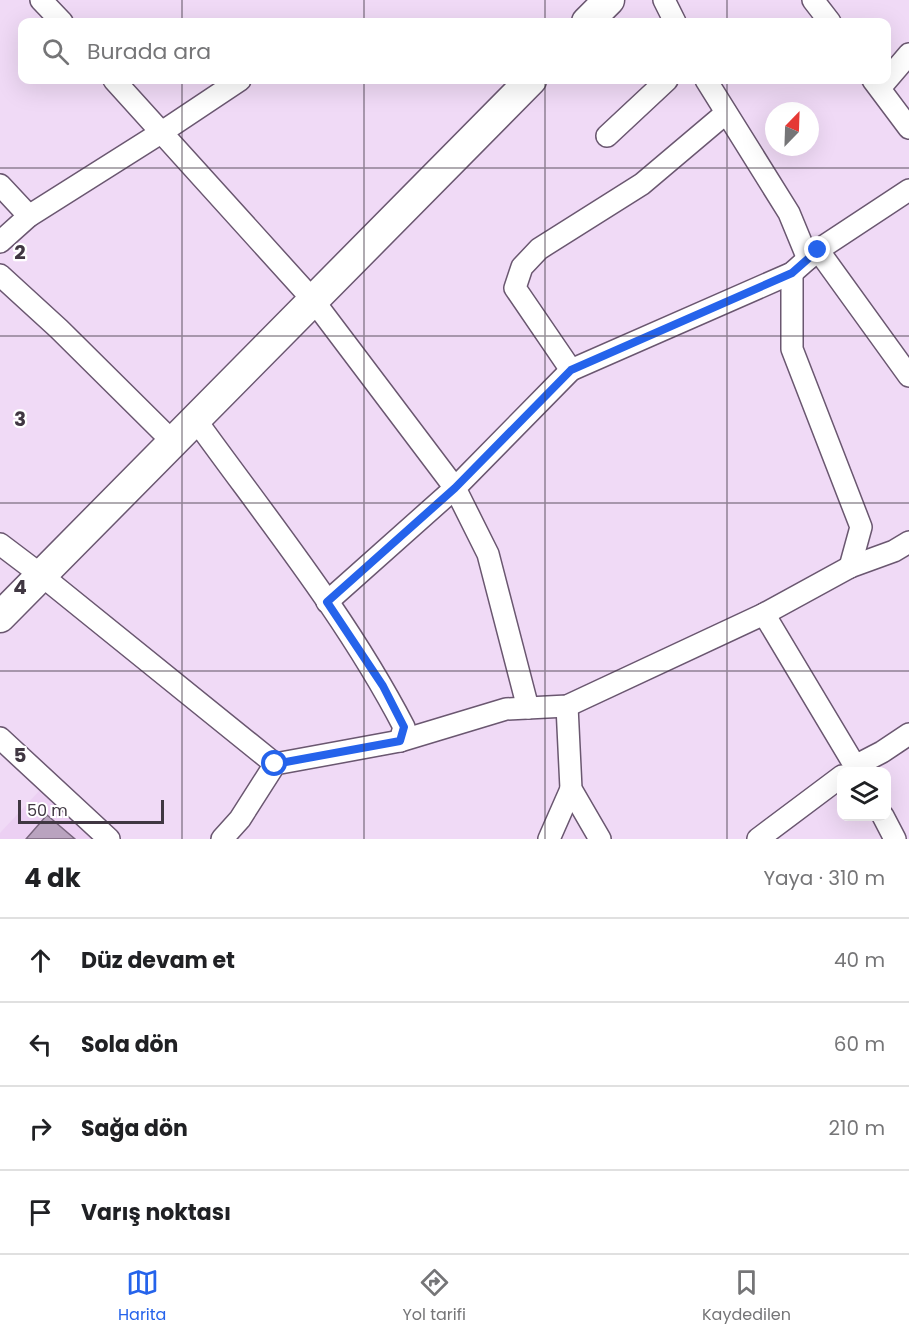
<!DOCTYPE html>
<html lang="tr">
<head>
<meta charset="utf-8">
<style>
	body { margin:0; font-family:Poppins,sans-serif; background:#f6f6f6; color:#202124 }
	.controls { position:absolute; right:18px; bottom:18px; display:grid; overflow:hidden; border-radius:12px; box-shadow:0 6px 24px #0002 }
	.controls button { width:54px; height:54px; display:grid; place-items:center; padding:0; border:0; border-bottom:2px solid #e0e0e0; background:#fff; color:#202124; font:30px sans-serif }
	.compass { position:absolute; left:765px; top:102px; width:54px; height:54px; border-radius:50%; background:#fff; box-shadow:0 6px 24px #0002; rotate:23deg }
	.scale { position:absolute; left:18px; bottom:15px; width:146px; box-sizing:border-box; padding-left:6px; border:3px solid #403742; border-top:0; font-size:16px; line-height:21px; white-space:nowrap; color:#403742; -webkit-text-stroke:4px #fff; paint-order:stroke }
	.stop { position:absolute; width:18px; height:18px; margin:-14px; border:4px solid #2563eb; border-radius:50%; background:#fff }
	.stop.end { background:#2563eb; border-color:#fff; box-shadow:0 2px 6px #0008 }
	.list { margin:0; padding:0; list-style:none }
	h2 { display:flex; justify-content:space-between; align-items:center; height:78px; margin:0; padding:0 24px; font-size:26px }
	h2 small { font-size:20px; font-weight:400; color:#757577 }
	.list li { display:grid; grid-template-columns:39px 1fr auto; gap:18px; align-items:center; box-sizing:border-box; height:84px; padding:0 24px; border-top:2px solid #e0e0e0 }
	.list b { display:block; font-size:22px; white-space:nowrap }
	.list em { font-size:20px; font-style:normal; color:#757577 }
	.icon { flex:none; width:33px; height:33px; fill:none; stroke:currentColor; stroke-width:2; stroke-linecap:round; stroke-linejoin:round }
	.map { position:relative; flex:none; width:909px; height:839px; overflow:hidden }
	.search { position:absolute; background:#fff; box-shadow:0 6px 24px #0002; left:18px; right:18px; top:18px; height:66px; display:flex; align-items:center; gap:15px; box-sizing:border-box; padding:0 21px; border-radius:12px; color:#757577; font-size:22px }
	.sheet { height:414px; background:#fff }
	nav { display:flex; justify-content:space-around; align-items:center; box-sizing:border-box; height:84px; border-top:2px solid #e0e0e0; background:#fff; font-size:16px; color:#757577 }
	nav a { display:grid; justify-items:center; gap:3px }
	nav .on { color:#2563eb }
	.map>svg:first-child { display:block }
	.built { fill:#ecd0f3 }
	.building { fill:#b9a3bf; stroke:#79657e; stroke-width:1.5 }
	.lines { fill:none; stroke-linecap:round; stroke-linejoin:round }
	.street-casing { stroke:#6a5770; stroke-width:24 }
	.secondary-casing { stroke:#6a5770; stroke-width:33 }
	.street { stroke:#fff; stroke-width:21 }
	.secondary { stroke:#fff; stroke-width:30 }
	.route { stroke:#2563eb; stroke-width:8 }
	.grid { fill:none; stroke:#403742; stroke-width:1.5; stroke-opacity:0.55 }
	.grid-label { font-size:20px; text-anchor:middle; font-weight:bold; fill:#403742; stroke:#fff; stroke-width:4.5; stroke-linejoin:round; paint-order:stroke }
</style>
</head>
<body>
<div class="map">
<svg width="909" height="839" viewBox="0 0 909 839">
	<rect width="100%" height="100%" fill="#f0daf6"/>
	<polygon class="built" points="41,789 95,839 0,839 0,833"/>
	<polygon class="building" points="47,815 75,839 26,839"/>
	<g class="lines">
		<defs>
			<g id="street">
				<polyline points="41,0 62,22"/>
				<polyline points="664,0 675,22"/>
				<polyline points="813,0 830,22"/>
				<polyline points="114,80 313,300 455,488 327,602"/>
				<polyline points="706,80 789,213 808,259"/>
				<polyline points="873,80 909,128"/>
				<polyline points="880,88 909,54"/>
				<polyline points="607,136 667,80"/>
				<polyline points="0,185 29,216"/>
				<polyline points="0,242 29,216 162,132 240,80"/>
				<polyline points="818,250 909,376"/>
				<polyline points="792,273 792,349 861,527 850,567"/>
				<polyline points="0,275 59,329 173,442"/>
				<polyline points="571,370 515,288 522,267 539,249 642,184 726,113"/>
				<path d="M195,419c72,100 152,198 209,308l-4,14"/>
				<polyline points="0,544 41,575 275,764"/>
				<polyline points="764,614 855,766 882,752 909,734"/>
				<polyline points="567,706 571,789 600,839"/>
				<polyline points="528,708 488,554 455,488 571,370 792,273 818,250 909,190"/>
				<polyline points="0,738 109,839"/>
				<polyline points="883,816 895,839"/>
				<polyline points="222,839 240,819 275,764 400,741 506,709 567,706 764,614 850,567 894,551 909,542"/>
				<polyline points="549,839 571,789"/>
				<polyline points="758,839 842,776"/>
			</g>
			<g id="secondary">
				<polyline points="587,22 609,0"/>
				<polyline points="0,617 531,80"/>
			</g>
		</defs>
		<use href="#street" class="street-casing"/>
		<use href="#secondary" class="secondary-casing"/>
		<use href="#street" class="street"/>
		<use href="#secondary" class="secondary"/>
	</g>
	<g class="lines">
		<polyline class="route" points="275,764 400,741 404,727 383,686 327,602 455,488 571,370 792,273 818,250"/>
	</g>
	<path class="grid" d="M182,0v22M364,0v22M545,0v22M727,0v22M182,80v759M364,80v759M545,80v759M727,80v759M0,168h909M0,336h909M0,503h909M0,671h909"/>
	<g class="grid-label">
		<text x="20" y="259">2</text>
		<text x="20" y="426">3</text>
		<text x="20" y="594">4</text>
		<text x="20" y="762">5</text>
	</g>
</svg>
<div class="controls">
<button><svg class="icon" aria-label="layers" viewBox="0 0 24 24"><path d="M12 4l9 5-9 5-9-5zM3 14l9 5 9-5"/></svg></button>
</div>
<svg class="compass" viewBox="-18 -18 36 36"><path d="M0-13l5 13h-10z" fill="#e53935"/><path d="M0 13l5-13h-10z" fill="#757577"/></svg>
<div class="scale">50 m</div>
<div class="stop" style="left:275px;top:764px"></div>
<div class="stop end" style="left:818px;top:250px"></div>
<div class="search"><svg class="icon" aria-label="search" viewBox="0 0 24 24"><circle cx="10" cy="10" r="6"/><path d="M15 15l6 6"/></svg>Burada ara</div>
</div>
<section class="sheet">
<h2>4 dk<small>Yaya · 310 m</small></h2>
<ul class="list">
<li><svg class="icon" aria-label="ahead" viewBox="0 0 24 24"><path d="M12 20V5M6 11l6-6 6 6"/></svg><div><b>Düz devam et</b></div><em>40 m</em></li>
<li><svg class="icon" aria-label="left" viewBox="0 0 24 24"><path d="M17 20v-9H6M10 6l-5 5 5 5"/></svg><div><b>Sola dön</b></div><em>60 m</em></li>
<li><svg class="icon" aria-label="right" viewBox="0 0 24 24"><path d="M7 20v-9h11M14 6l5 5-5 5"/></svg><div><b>Sağa dön</b></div><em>210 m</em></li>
<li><svg class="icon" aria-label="arrive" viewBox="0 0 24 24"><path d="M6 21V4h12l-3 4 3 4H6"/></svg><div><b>Varış noktası</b></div></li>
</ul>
</section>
<nav>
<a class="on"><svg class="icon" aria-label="map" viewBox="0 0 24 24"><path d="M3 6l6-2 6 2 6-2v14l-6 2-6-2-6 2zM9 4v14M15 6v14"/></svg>Harita</a>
<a><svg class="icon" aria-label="directions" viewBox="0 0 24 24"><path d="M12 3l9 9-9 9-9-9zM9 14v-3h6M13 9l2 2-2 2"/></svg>Yol tarifi</a>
<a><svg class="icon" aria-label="saved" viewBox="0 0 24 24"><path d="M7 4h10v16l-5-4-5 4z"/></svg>Kaydedilen</a>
</nav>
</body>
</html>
